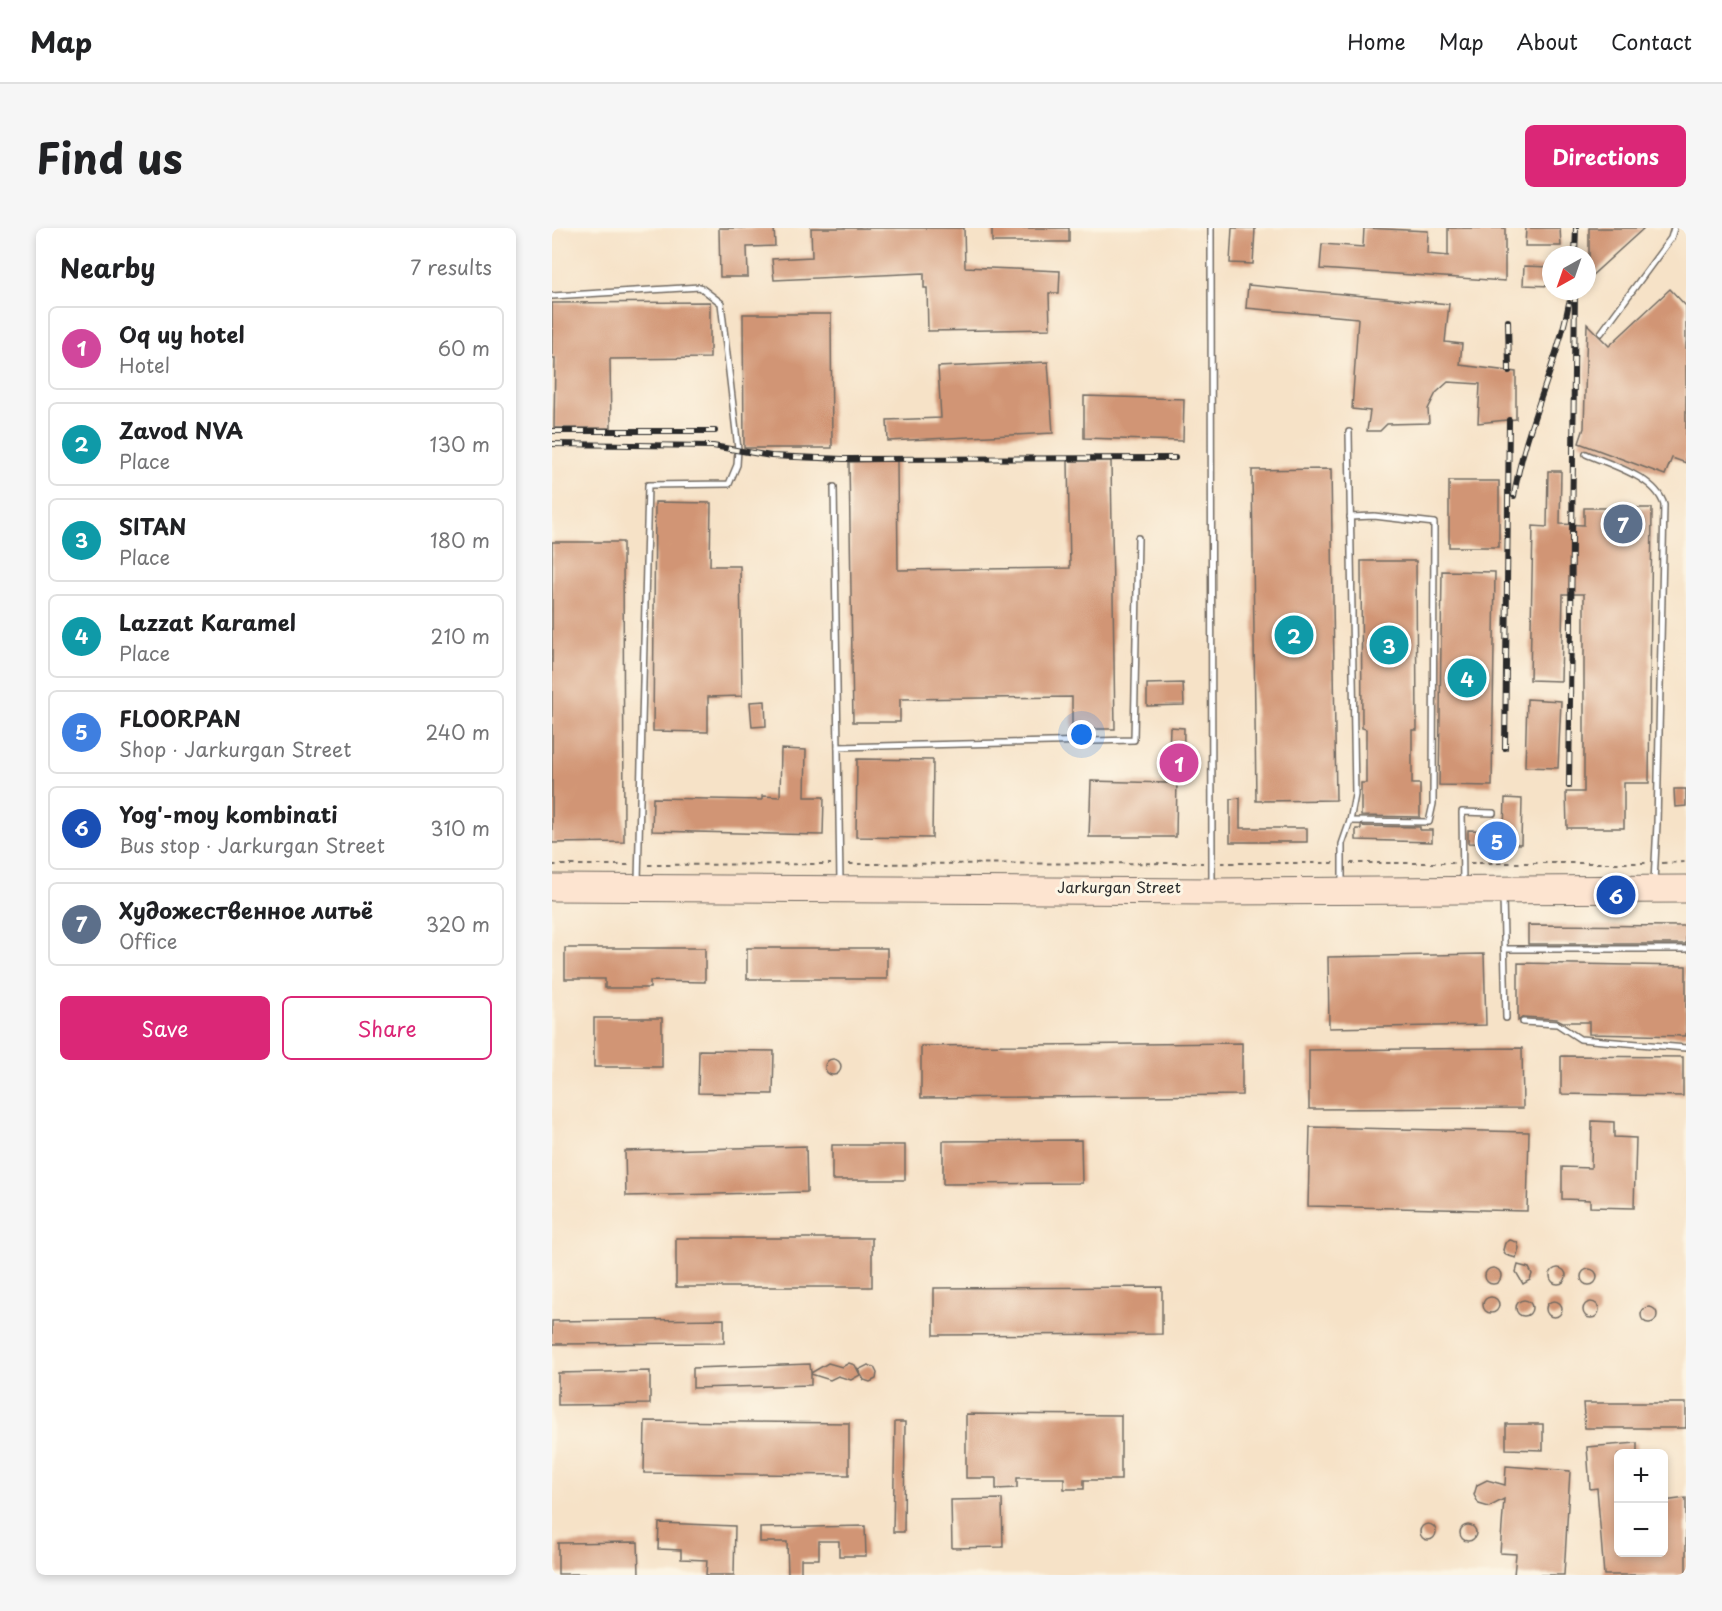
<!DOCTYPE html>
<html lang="en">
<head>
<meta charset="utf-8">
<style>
	body { margin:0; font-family:"Playpen Sans",sans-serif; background:#f6f6f6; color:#202124 }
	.controls { position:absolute; right:18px; bottom:18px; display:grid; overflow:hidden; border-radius:9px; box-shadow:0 3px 9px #0003 }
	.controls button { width:54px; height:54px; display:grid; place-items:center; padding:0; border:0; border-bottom:2px solid #e0e0e0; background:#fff; color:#202124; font:30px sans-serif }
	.compass { position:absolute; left:990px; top:18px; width:54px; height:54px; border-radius:50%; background:#fff; box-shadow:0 3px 9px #0003; rotate:220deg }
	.you { position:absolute; left:530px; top:507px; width:21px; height:21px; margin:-15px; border:4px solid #fff; border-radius:50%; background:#1a73e8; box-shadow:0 0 0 9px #1a73e833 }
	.badge { display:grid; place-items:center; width:39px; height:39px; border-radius:50%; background:#db2777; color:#fff; font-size:20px; font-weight:700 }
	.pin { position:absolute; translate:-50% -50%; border:3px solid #fff; box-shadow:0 2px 6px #0006 }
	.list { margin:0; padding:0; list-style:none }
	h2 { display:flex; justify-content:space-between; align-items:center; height:78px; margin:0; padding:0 24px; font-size:26px }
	h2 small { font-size:20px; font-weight:400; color:#757577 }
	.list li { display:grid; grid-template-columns:39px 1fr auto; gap:18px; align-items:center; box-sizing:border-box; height:84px; margin:0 12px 12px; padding:0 12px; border:2px solid #e0e0e0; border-radius:9px }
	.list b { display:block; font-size:22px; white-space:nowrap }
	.list p { margin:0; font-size:20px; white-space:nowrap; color:#757577 }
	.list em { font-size:20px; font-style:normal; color:#757577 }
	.actions { display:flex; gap:12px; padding:18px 24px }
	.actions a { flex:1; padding:14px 0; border:2px solid #db2777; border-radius:9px; text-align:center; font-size:21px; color:#db2777 }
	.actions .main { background:#db2777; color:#fff }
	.map { position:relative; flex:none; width:1134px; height:1347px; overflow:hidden; border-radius:9px }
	header { display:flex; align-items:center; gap:36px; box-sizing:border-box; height:84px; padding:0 30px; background:#fff; border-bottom:2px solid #e0e0e0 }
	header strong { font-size:28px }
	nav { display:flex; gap:33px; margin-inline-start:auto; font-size:21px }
	.intro { display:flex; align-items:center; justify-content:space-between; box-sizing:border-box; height:144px; padding:0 36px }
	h1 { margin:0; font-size:42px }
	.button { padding:15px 27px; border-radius:9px; background:#db2777; color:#fff; font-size:21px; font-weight:700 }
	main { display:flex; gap:36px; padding:0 36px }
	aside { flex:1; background:#fff; border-radius:9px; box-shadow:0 3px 9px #0003 }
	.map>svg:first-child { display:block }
	.building { fill:#d19574 }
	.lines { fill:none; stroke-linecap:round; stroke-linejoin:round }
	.service-casing { stroke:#726b62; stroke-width:8 }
	.secondary-casing { stroke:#726b62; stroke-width:17 }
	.path { stroke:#726b62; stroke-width:2; stroke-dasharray:4.5 4.5; stroke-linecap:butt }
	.service { stroke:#fff; stroke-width:5 }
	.secondary { stroke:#fde4d0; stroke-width:15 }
	.rail-casing { stroke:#2b2b2b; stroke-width:6 }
	.rail { stroke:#fcf5e5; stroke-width:4; stroke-dasharray:11; stroke-linecap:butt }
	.labels { text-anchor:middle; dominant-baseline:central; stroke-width:6; stroke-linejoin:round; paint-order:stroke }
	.street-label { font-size:15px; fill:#2b2b2b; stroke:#fcf5e5 }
</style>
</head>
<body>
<header>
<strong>Map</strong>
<nav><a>Home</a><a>Map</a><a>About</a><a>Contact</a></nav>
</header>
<div class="intro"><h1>Find us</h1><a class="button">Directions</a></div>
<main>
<aside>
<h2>Nearby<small>7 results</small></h2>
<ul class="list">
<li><span class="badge" style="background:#d1479c">1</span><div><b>Oq uy hotel</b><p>Hotel</p></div><em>60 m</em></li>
<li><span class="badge" style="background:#0f9aa8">2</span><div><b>Zavod NVA</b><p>Place</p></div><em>130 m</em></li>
<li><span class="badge" style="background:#0f9aa8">3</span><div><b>SITAN</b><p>Place</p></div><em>180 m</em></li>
<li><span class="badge" style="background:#0f9aa8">4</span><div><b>Lazzat Karamel</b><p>Place</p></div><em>210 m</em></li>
<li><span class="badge" style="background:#3f7fe0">5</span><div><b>FLOORPAN</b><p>Shop · Jarkurgan Street</p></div><em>240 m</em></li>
<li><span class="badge" style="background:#1a4fb4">6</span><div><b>Yog'-moy kombinati</b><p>Bus stop · Jarkurgan Street</p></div><em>310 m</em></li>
<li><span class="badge" style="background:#5c6f8a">7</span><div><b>Художественное литьё</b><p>Office</p></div><em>320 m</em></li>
</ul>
<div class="actions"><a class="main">Save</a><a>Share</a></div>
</aside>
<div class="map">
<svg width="1134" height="1347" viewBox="0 0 1134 1347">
	<rect width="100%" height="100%" fill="#fcf5e5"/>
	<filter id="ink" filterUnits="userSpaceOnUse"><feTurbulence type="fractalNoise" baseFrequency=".0167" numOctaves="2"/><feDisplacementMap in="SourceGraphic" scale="12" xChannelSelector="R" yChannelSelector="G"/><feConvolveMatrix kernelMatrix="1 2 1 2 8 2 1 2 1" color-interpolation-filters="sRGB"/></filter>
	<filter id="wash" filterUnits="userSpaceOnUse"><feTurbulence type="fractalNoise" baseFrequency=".008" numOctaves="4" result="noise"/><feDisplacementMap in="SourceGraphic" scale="24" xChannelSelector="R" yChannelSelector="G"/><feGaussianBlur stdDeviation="1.35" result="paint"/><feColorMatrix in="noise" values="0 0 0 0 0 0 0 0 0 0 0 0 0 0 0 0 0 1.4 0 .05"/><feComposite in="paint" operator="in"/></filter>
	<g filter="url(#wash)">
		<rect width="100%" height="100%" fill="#f6e2c7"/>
		<g id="blocks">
			<g class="building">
				<polygon points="167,0 222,0 223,18 195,19 196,49 168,49"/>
				<polygon points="259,0 412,0 413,39 508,43 507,65 497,65 498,101 376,103 375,60 372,60 372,45 222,52 220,31 260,29"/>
				<rect x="440" y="0" width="77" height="14"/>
				<polygon points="680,0 703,0 701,36 678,35"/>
				<polygon points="812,0 876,3 875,26 896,28 896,0 953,0 953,53 768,41 770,16 811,19"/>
				<polygon points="974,0 1008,0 1009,18 973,18"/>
				<polygon points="1037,0 1092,0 1037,50"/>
				<polygon points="972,38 999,39 999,58 971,57"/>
				<polygon points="696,57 897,76 893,114 910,116 908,137 964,144 964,191 926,195 928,156 896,154 884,165 876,181 877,195 835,196 828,203 815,203 818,183 800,181 806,90 694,80"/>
				<polygon points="1118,61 1134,78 1134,235 1120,230 1113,247 1027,215 1032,200 1035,96 1057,118"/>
				<polygon points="158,74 158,130 58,131 59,200 2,200 3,130 0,130 0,75"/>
				<polygon points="191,86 279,86 280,220 192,220"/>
				<polygon points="496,134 501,205 336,213 335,192 389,190 386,139"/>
				<polygon points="532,168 632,171 631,213 532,210"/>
				<polygon points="345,233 346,342 518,340 516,233 559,233 563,501 520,501 520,469 348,471 348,494 301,494 297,234"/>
				<polygon points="779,241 784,572 704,573 700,242"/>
				<polygon points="996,243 1009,243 1008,296 1032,297 1032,280 1100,280 1097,555 1072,555 1072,600 1015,600 1014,564 1032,564 1032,366 1011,366 1009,453 978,452 981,298 995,299"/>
				<rect x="897" y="253" width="50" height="66"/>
				<polygon points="103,274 159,275 158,338 188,338 190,468 156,469 156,504 101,503"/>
				<polygon points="0,314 71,314 72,614 0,615"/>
				<polygon points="809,333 864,333 865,502 860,502 860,556 868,556 868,589 809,588 809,555 814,555 814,501 810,500"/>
				<polygon points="890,343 943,344 940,558 887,557"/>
				<polygon points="631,455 632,477 595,478 595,456"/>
				<polygon points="975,471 1009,473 1006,540 973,539"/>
				<polygon points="213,473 214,498 200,499 198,474"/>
				<polygon points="618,499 632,500 631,548 625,548 624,609 537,609 539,553 616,555"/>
				<polygon points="229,521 254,522 253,569 272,569 271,607 100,603 101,570 210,572 210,568 228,569"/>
				<polygon points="305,531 381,532 380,610 304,609"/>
				<polygon points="1122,561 1134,561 1134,578 1123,579"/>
				<polygon points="688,570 688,600 755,600 755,614 678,614 678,571"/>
				<polygon points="953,570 970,571 969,616 916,615 916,602 952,603"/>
				<polygon points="809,598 868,599 868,602 880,602 880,614 804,612 804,601 809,601"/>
				<polygon points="976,697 1134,698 1134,716 976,716"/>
				<polygon points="13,720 153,720 153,754 98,753 98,760 53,760 53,751 13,751"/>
				<rect x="195" y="720" width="140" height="31"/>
				<polygon points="932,726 934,797 777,800 776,729"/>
				<polygon points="966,735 1134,738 1134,808 1037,806 1037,794 1011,794 1005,791 971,789 966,793"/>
				<rect x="42" y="790" width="68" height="49"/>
				<polygon points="690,815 690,867 369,870 369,818"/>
				<polygon points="970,820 971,880 757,881 757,822"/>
				<polygon points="147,822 222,823 221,866 146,865"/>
				<polygon points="1009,828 1131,829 1131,868 1009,866"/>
				<circle cx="281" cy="839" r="8"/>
				<polygon points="1040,893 1062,894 1062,909 1084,910 1082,980 1038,979 1038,972 1010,971 1010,939 1039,940"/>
				<polygon points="758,899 977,904 975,983 756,978"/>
				<polygon points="529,912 530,955 391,956 391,913"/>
				<rect x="280" y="917" width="73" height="35"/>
				<polygon points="254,918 255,964 74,968 73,923"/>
				<rect x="124" y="1010" width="196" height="49"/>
				<polygon points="958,1012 965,1014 967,1020 964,1030 954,1027 951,1022 953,1015"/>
				<polygon points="966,1037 977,1040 980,1046 978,1052 971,1056 964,1044"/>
				<circle cx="941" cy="1048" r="8"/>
				<circle cx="1006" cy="1048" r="8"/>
				<circle cx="1037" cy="1049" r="8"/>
				<polygon points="610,1059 610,1106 382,1107 382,1060"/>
				<circle cx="939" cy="1077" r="8"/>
				<circle cx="972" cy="1080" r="8"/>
				<circle cx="1002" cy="1081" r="8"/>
				<circle cx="1039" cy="1082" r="8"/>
				<circle cx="1097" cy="1087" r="8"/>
				<polygon points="172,1091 172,1115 0,1116 0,1093"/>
				<polygon points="276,1135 290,1139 297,1135 303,1137 308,1147 299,1152 286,1148 278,1152 259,1146 259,1157 141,1160 141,1140 258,1136 259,1145"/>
				<polygon points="316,1137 322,1139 325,1145 324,1151 318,1154 312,1152 306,1142"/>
				<polygon points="98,1143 98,1176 6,1177 6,1145"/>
				<polygon points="1031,1175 1134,1175 1134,1200 1033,1200"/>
				<polygon points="414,1186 569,1187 569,1252 532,1252 532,1261 512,1261 512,1250 465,1250 465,1260 444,1261 444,1250 414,1250"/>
				<polygon points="93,1193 297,1195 297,1247 92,1245"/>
				<polygon points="343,1194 353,1194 352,1304 341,1304"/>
				<polygon points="954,1196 991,1196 991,1222 954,1221"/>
				<polygon points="1085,1215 1085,1226 1066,1226 1066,1324 1112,1324 1112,1273 1134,1270 1134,1347 1052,1347 1045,1260 1038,1261 1035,1219"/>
				<polygon points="954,1238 1018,1243 1012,1347 962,1347 964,1326 948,1325 952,1271 937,1279 927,1276 922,1267 925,1257 935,1252 953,1257"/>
				<polygon points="450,1271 451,1319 400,1320 399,1272"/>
				<polygon points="107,1295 183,1298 182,1347 154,1347 155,1332 129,1331 129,1322 106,1321"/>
				<circle cx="876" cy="1304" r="8"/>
				<circle cx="916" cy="1305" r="8"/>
				<polygon points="313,1298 314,1328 287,1328 287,1313 267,1313 267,1331 249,1331 249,1347 236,1347 235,1314 208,1314 208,1300"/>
				<polygon points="86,1314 87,1346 6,1346 6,1315"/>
			</g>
		</g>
	</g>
	<g filter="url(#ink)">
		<use href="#blocks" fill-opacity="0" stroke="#726b62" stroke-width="1.5"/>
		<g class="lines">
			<defs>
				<g id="service">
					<polyline points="659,0 660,655"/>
					<polyline points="0,68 148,59 169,75 186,221 185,237 177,256 96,257 86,653"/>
					<polyline points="1049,105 1119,10 1122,0"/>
					<path d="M1034,226c25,11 70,23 78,51l-7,319 -3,58"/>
					<polyline points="282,259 288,654"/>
					<polyline points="286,519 582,512 586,310"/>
					<polyline points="798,593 877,594 881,576 882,295 822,288 798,289"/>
					<polyline points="790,656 790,616 798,593 803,567 797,204"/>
					<polyline points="911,656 910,584 941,585"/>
					<polyline points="951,669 954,790"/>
					<polyline points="952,721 1134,721"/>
					<polyline points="971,794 1005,796 1028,811 1134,820"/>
				</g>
				<g id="secondary">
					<polyline points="0,654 660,658 1134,655"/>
					<polyline points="0,665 660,669 1134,667"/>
				</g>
			</defs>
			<use href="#service" class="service-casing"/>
			<use href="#secondary" class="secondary-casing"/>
			<g class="path">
				<polyline points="669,635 783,635"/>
				<polyline points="798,635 903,635"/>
				<polyline points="918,635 1095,635"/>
				<polyline points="1110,635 1134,634"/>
				<polyline points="297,636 651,635"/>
				<polyline points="0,637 78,637"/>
				<polyline points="96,637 279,636"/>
			</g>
			<use href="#service" class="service"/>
			<use href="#secondary" class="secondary"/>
			<defs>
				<g id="rail">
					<polyline points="1023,27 1024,0"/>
					<polyline points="956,93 957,143"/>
					<polyline points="0,203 163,203"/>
					<polyline points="0,216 161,218 219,228 291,231 623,230"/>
					<path d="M962,268c10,-67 42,-127 55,-193"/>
					<polyline points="953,520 957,192"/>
					<polyline points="1017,558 1023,63"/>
				</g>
			</defs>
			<use href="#rail" class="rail-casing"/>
			<use href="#rail" class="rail"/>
		</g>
	</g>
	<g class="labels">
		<g class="street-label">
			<text x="567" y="658">Jarkurgan Street</text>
		</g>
	</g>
</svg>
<div class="controls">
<button>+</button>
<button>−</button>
</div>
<svg class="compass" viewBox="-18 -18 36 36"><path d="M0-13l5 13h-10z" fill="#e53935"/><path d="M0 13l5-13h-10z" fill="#757577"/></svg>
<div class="you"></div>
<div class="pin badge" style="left:627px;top:535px;background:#d1479c">1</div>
<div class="pin badge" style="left:742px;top:407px;background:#0f9aa8">2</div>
<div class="pin badge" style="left:837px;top:417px;background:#0f9aa8">3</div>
<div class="pin badge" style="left:915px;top:450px;background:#0f9aa8">4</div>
<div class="pin badge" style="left:945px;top:613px;background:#3f7fe0">5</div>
<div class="pin badge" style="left:1064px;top:667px;background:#1a4fb4">6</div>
<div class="pin badge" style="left:1071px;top:296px;background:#5c6f8a">7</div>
</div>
</main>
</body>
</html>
